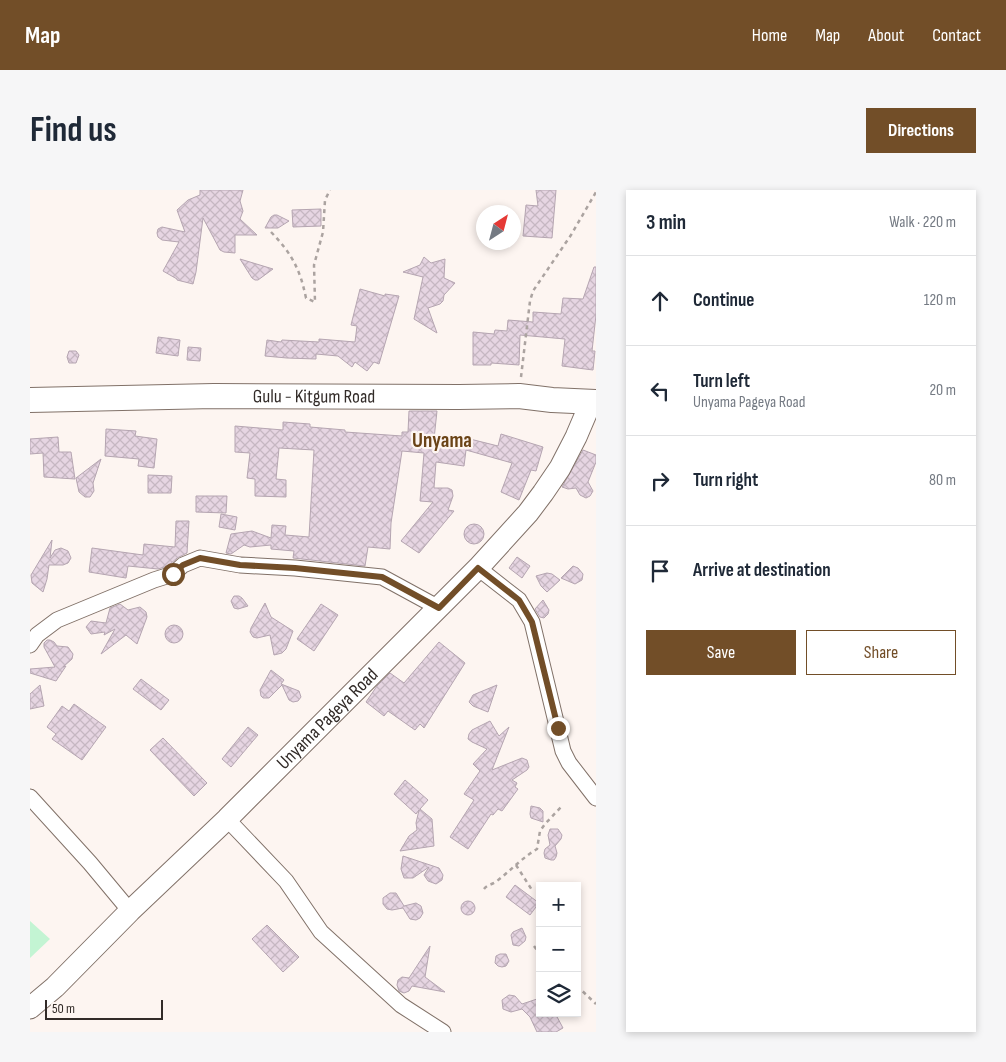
<!DOCTYPE html>
<html lang="en">
<head>
<meta charset="utf-8">
<style>
	body { margin:0; font-family:"Sofia Sans Condensed",sans-serif; background:#f6f6f7; color:#1f2937 }
	.controls { position:absolute; right:15px; bottom:15px; display:grid; overflow:hidden; border-radius:0px; box-shadow:0 2px 8px #0003 }
	.controls button { width:45px; height:45px; display:grid; place-items:center; padding:0; border:0; border-bottom:1px solid #e0e1e3; background:#fff; color:#1f2937; font:25px sans-serif }
	.compass { position:absolute; left:446px; top:15px; width:45px; height:45px; border-radius:50%; background:#fff; box-shadow:0 2px 8px #0003; rotate:36deg }
	.scale { position:absolute; left:15px; bottom:12px; width:118px; box-sizing:border-box; padding-left:5px; border:2px solid #322b28; border-top:0; font-size:14px; line-height:18px; white-space:nowrap; color:#322b28; -webkit-text-stroke:4px #fdf5f1; paint-order:stroke }
	.stop { position:absolute; width:15px; height:15px; margin:-11px; border:4px solid #724e28; border-radius:50%; background:#fff }
	.stop.end { background:#724e28; border-color:#fff; box-shadow:0 1px 5px #0008 }
	.list { margin:0; padding:0; list-style:none }
	h2 { display:flex; justify-content:space-between; align-items:center; height:65px; margin:0; padding:0 20px; font-size:21px }
	h2 small { font-size:16px; font-weight:400; color:#747a83 }
	.list li { display:grid; grid-template-columns:32px 1fr auto; gap:15px; align-items:center; box-sizing:border-box; height:90px; padding:0 20px; border-top:1px solid #e0e1e3 }
	.list b { display:block; font-size:19px; white-space:nowrap }
	.list p { margin:0; font-size:16px; white-space:nowrap; color:#747a83 }
	.list em { font-size:16px; font-style:normal; color:#747a83 }
	.actions { display:flex; gap:10px; padding:15px 20px }
	.actions a { flex:1; padding:11px 0; border:1px solid #724e28; border-radius:0px; text-align:center; font-size:18px; color:#724e28 }
	.actions .main { background:#724e28; color:#fff }
	.icon { flex:none; width:28px; height:28px; fill:none; stroke:currentColor; stroke-width:2; stroke-linecap:round; stroke-linejoin:round }
	.map { position:relative; flex:none; width:566px; height:842px; overflow:hidden; border-radius:0px }
	header { display:flex; align-items:center; gap:30px; box-sizing:border-box; height:70px; padding:0 25px; background:#724e28; color:#fff }
	header strong { font-size:24px }
	nav { display:flex; gap:28px; margin-inline-start:auto; font-size:18px }
	.intro { display:flex; align-items:center; justify-content:space-between; box-sizing:border-box; height:120px; padding:0 30px }
	h1 { margin:0; font-size:35px }
	.button { padding:12px 22px; border-radius:0px; background:#724e28; color:#fff; font-size:18px; font-weight:700 }
	main { display:flex; gap:30px; padding:0 30px }
	aside { flex:1; background:#fff; border-radius:0px; box-shadow:0 2px 8px #0003 }
	.map>svg:first-child { display:block }
	.green { fill:#c3f4d3 }
	.building { fill:url(#building-cross-hatch); stroke:#b5a5b1 }
	.lines { fill:none; stroke-linecap:round; stroke-linejoin:round }
	.street-casing { stroke:#817168; stroke-width:17 }
	.secondary-casing { stroke:#817168; stroke-width:23 }
	.primary-casing { stroke:#817168; stroke-width:26 }
	.path { stroke:#aba3a0; stroke-width:2.5; stroke-dasharray:4 4; stroke-linecap:butt }
	.street { stroke:#fff; stroke-width:15 }
	.secondary { stroke:#fff; stroke-width:21 }
	.primary { stroke:#fff; stroke-width:24 }
	.route { stroke:#724e28; stroke-width:6 }
	.labels { text-anchor:middle; dominant-baseline:central; stroke-width:4.5; stroke-linejoin:round; paint-order:stroke }
	.street-label { font-size:19px; fill:#322b28; stroke:#fdf5f1 }
	.quarter-label { font-size:21px; font-weight:bold; fill:#6a4316; stroke:#fdf5f1 }
</style>
</head>
<body>
<header>
<strong>Map</strong>
<nav><a>Home</a><a>Map</a><a>About</a><a>Contact</a></nav>
</header>
<div class="intro"><h1>Find us</h1><a class="button">Directions</a></div>
<main>
<div class="map">
<svg width="566" height="842" viewBox="0 0 566 842">
	<defs>
		<pattern id="building-cross-hatch" width="8" height="8" patternUnits="userSpaceOnUse" patternTransform="scale(1.25)"><rect width="8" height="8" fill="#e6d5e2"/><path d="M0 0l8 8M0 8l8-8" fill="none" stroke="#c6b7c2"/></pattern>
	</defs>
	<rect width="100%" height="100%" fill="#fdf5f1"/>
	<polygon class="green" points="0,731 20,749 0,768"/>
	<g class="building">
		<polygon points="170,0 213,0 210,11 213,21 210,29 227,45 205,45 205,63 194,62 190,60 173,28 166,82 163,94 147,90 147,89 133,81 149,52 132,50 128,47 127,43 128,39 132,37 155,42 147,20 158,10 170,5"/>
		<polygon points="506,0 526,0 522,48 493,46 496,15 508,16"/>
		<polygon points="291,19 291,36 263,37 262,20"/>
		<polygon points="244,25 247,25 259,31 248,38 235,38 241,27"/>
		<polygon points="394,67 401,73 415,69 414,88 425,93 414,105 413,111 410,114 398,118 407,143 384,129 393,87 373,82 390,75"/>
		<polygon points="210,69 243,79 228,90 225,90 222,88"/>
		<polygon points="564,77 566,77 566,125 562,161 565,161 563,180 532,176 535,149 490,145 489,175 461,173 461,175 443,175 443,142 464,144 465,140 477,141 478,130 503,132 503,122 531,124 533,108 553,109"/>
		<polygon points="330,99 355,106 355,104 369,106 349,174 344,172 337,181 325,172 322,177 308,166 286,164 286,169 257,168 235,166 237,150 251,152 252,150 289,152 289,149 325,152 327,136 321,135"/>
		<polygon points="128,147 150,150 148,166 126,163"/>
		<polygon points="158,157 171,158 170,171 157,170"/>
		<polygon points="39,161 46,161 49,165 46,173 39,173 37,167"/>
		<polygon points="379,221 407,221 404,249 430,252 432,247 468,256 471,244 513,257 506,281 501,280 489,310 471,302 482,273 436,260 434,276 406,272 404,298 418,298 422,300 423,306 418,320 424,321 389,363 371,351 403,312 390,311 394,263 372,261 361,333 360,359 338,357 335,376 263,368 264,361 241,359 241,355 220,357 214,355 201,364 196,363 201,344 222,341 241,348 242,335 256,336 255,345 279,347 284,260 249,258 246,289 256,290 256,307 225,306 225,289 217,288 220,263 205,262 205,236 253,240 253,232 280,234 280,237 315,240 315,242 372,246 372,242 378,242"/>
		<polygon points="76,239 106,241 105,246 127,249 124,278 108,276 109,269 75,266"/>
		<polygon points="28,247 29,262 41,262 45,289 14,287 13,263 0,264 0,249"/>
		<polygon points="553,260 566,265 566,272 558,292 563,301 560,306 556,308 550,305 546,298 538,299 532,297"/>
		<polygon points="71,269 63,293 64,301 60,307 55,307 49,302 46,288"/>
		<polygon points="118,285 142,286 141,303 118,303"/>
		<polygon points="166,306 197,306 196,323 166,322"/>
		<polygon points="191,324 207,327 205,340 189,337"/>
		<polygon points="146,331 159,331 157,363 147,368 138,376 128,379 98,376 96,388 59,382 62,358 113,365 114,354 145,357"/>
		<circle cx="444" cy="344" r="10"/>
		<polygon points="22,350 20,368 25,360 31,358 38,361 41,368 38,373 33,375 19,375 17,389 13,402 2,393 1,385"/>
		<polygon points="487,367 500,376 492,388 479,378"/>
		<polygon points="543,376 548,378 553,384 552,390 545,394 531,388"/>
		<polygon points="517,383 522,384 530,390 517,402 511,396 506,386"/>
		<polygon points="204,406 209,406 212,408 218,416 208,419 204,418 201,411"/>
		<polygon points="513,410 519,420 518,424 514,428 510,427 505,419"/>
		<polygon points="235,413 241,427 263,441 256,459 252,463 244,465 240,445 227,448 223,447 220,442 221,438"/>
		<polygon points="90,414 98,420 110,417 116,422 117,427 107,454 96,445 71,464 85,439 74,445 75,442 61,444 56,437 61,431 76,433 80,418"/>
		<polygon points="291,414 308,425 284,461 267,449"/>
		<circle cx="144" cy="444" r="9"/>
		<polygon points="17,450 20,450 24,452 27,456 38,457 43,464 42,469 33,477 36,476 26,491 0,483 0,479 25,477 14,457 14,453"/>
		<polygon points="409,452 435,473 394,538 390,534 385,540 358,521 354,526 336,512 347,496 360,483 374,493"/>
		<polygon points="241,480 254,490 251,494 269,501 271,507 268,511 263,512 259,510 252,495 239,508 233,508 231,506 230,500"/>
		<polygon points="111,489 139,510 131,520 103,499"/>
		<polygon points="10,495 14,516 0,519 0,504"/>
		<polygon points="467,495 458,522 443,516 439,512 443,505"/>
		<polygon points="44,514 76,537 52,570 22,549 26,544 17,537 32,516 39,521"/>
		<polygon points="460,531 469,546 479,537 462,580 492,568 497,570 499,577 497,580 482,590 487,593 485,597 488,599 472,621 468,619 463,625 461,624 438,659 420,647 444,610 434,604 450,581 443,574 457,559 442,552 438,549 439,544 442,540"/>
		<polygon points="218,537 228,545 201,577 192,569"/>
		<polygon points="133,548 177,593 164,606 120,560"/>
		<polygon points="375,590 398,610 390,619 402,629 404,656 370,661 379,646 387,640 386,633 389,620 386,624 364,604"/>
		<polygon points="501,616 510,618 513,621 513,632 501,628 500,624"/>
		<polygon points="520,639 528,639 532,645 531,649 525,656 527,663 526,667 524,670 521,670 515,668 514,663 515,659 520,655 518,645"/>
		<polygon points="373,666 409,678 413,685 412,690 406,694 398,691 394,685 399,677 383,688 374,688 371,679"/>
		<polygon points="485,695 509,713 500,725 476,707"/>
		<polygon points="360,703 366,703 374,716 386,713 391,716 393,723 390,728 386,730 380,729 373,718 362,720 357,719 353,714 353,708"/>
		<circle cx="438" cy="718" r="7"/>
		<polygon points="237,735 269,767 253,782 222,749"/>
		<polygon points="492,738 496,747 495,751 489,756 483,755 481,745 483,742"/>
		<polygon points="400,756 395,787 415,802 382,796 379,801 374,803 369,801 367,795 368,790 372,787 379,788"/>
		<polygon points="470,764 476,764 479,771 476,776 472,777 468,776 465,773 466,766"/>
		<polygon points="479,805 485,806 492,814 510,808 510,823 525,823 533,838 526,842 507,842 500,827 492,819 481,822 473,819 472,810"/>
	</g>
	<g class="lines">
		<defs>
			<g id="street">
				<polyline points="448,378 489,410 502,432 533,561 539,573 566,608"/>
				<polyline points="0,455 7,445 27,430 124,390 143,384 153,375 170,368 210,375 265,378 352,387 409,418"/>
				<polyline points="0,607 60,673 100,721"/>
				<polyline points="197,629 256,691 291,742 371,815 413,842"/>
			</g>
			<g id="secondary">
				<path id="s1" d="M0,818l25,-21 75,-76 97,-92 251,-251 50,-55 15,-20 17,-25 16,-31 15,-35"/>
			</g>
			<g id="primary">
				<path id="s2" d="M0,210l184,-4 245,1 60,-1 33,4 44,2"/>
			</g>
		</defs>
		<use href="#street" class="street-casing"/>
		<use href="#secondary" class="secondary-casing"/>
		<use href="#primary" class="primary-casing"/>
		<g class="path">
			<path d="M241,42c21,22 29,37 35,66l9,4 -1,-37 9,-33 2,-32 5,-10"/>
			<polyline points="491,187 500,111 503,101 541,45 566,2"/>
			<polyline points="486,675 502,700"/>
			<path d="M454,699c4,-5 8,-4 13,-8 14,-11 25,-23 40,-32l3,-18 5,-7 17,-18"/>
			<polyline points="504,756 510,764"/>
			<polyline points="547,796 566,814"/>
		</g>
		<use href="#street" class="street"/>
		<use href="#secondary" class="secondary"/>
		<use href="#primary" class="primary"/>
	</g>
	<g class="lines">
		<polyline class="route" points="143,384 153,375 170,368 210,375 265,378 352,387 409,418 448,378 489,410 502,432 528,538"/>
	</g>
	<g class="labels">
		<g class="street-label">
			<text stroke="none"><textPath href="#s2" startOffset="284">Gulu - Kitgum Road</textPath></text>
			<text stroke="none"><textPath href="#s1" startOffset="415">Unyama Pageya Road</textPath></text>
		</g>
		<g class="quarter-label">
			<text x="412" y="250">Unyama</text>
		</g>
	</g>
</svg>
<div class="controls">
<button>+</button>
<button>−</button>
<button><svg class="icon" aria-label="layers" viewBox="0 0 24 24"><path d="M12 4l9 5-9 5-9-5zM3 14l9 5 9-5"/></svg></button>
</div>
<svg class="compass" viewBox="-18 -18 36 36"><path d="M0-13l5 13h-10z" fill="#e53935"/><path d="M0 13l5-13h-10z" fill="#747a83"/></svg>
<div class="scale">50 m</div>
<div class="stop" style="left:143px;top:384px"></div>
<div class="stop end" style="left:528px;top:538px"></div>
</div>
<aside>
<h2>3 min<small>Walk · 220 m</small></h2>
<ul class="list">
<li><svg class="icon" aria-label="ahead" viewBox="0 0 24 24"><path d="M12 20V5M6 11l6-6 6 6"/></svg><div><b>Continue</b></div><em>120 m</em></li>
<li><svg class="icon" aria-label="left" viewBox="0 0 24 24"><path d="M17 20v-9H6M10 6l-5 5 5 5"/></svg><div><b>Turn left</b><p>Unyama Pageya Road</p></div><em>20 m</em></li>
<li><svg class="icon" aria-label="right" viewBox="0 0 24 24"><path d="M7 20v-9h11M14 6l5 5-5 5"/></svg><div><b>Turn right</b></div><em>80 m</em></li>
<li><svg class="icon" aria-label="arrive" viewBox="0 0 24 24"><path d="M6 21V4h12l-3 4 3 4H6"/></svg><div><b>Arrive at destination</b></div></li>
</ul>
<div class="actions"><a class="main">Save</a><a>Share</a></div>
</aside>
</main>
</body>
</html>
